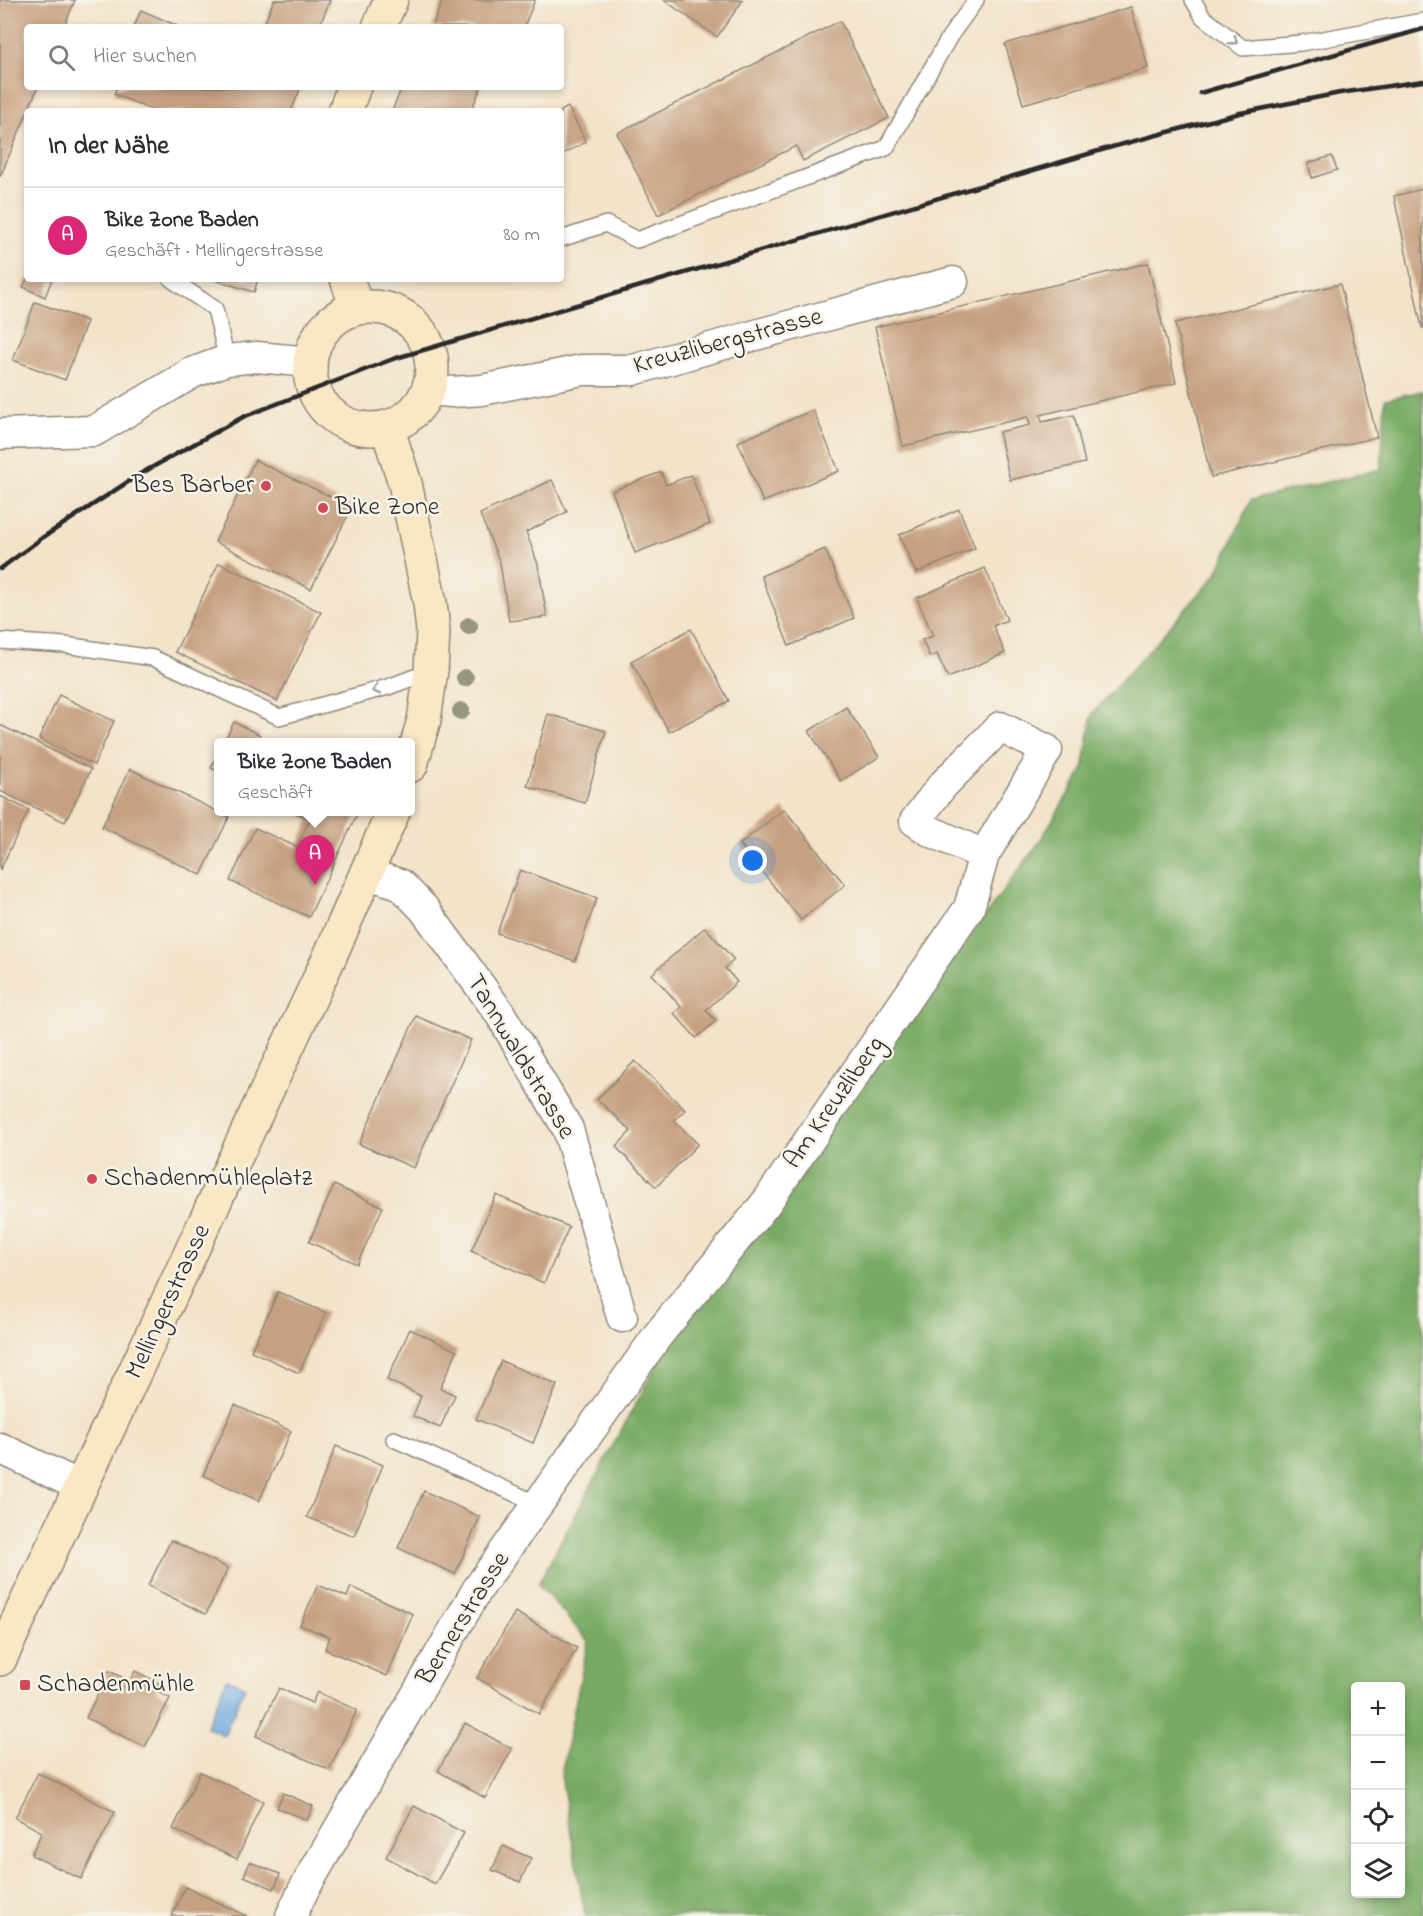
<!DOCTYPE html>
<html lang="de">
<head>
<meta charset="utf-8">
<style>
	body { margin:0; font-family:"Indie Flower",sans-serif; background:#f2f2f3; color:#2b2b33 }
	.controls { position:absolute; right:18px; bottom:18px; display:grid; overflow:hidden; border-radius:6px; box-shadow:0 3px 9px #0003 }
	.controls button { width:54px; height:54px; display:grid; place-items:center; padding:0; border:0; border-bottom:2px solid #e1e1e2; background:#fff; color:#2b2b33; font:30px sans-serif }
	.you { position:absolute; left:753px; top:861px; width:21px; height:21px; margin:-15px; border:4px solid #fff; border-radius:50%; background:#1a73e8; box-shadow:0 0 0 9px #1a73e833 }
	.badge { display:grid; place-items:center; width:39px; height:39px; border-radius:50%; background:#db2777; color:#fff; font-size:20px; font-weight:700 }
	.pin { position:absolute; translate:-50% -50px; filter:drop-shadow(0 2px 3px #0008) }
	.pin::after { content:''; position:absolute; top:32px; width:21px; height:18px; background:inherit; clip-path:polygon(0 0,100% 0,50% 100%) }
	.popup { position:absolute; left:214px; top:738px; width:201px; height:78px; box-sizing:border-box; display:grid; place-content:center; border-radius:6px; background:#fff; filter:drop-shadow(0 2px 4px #0005); font-size:20px; white-space:nowrap; color:#7c7c81 }
	.popup b { font-size:22px; color:#2b2b33 }
	.popup::after { content:''; position:absolute; left:50%; top:100%; margin-left:-12px; border:12px solid transparent; border-top-color:#fff }
	.list { margin:0; padding:0; list-style:none }
	h2 { display:flex; justify-content:space-between; align-items:center; height:78px; margin:0; padding:0 24px; font-size:26px }
	h2 small { font-size:20px; font-weight:400; color:#7c7c81 }
	.list li { display:grid; grid-template-columns:39px 1fr auto; gap:18px; align-items:center; box-sizing:border-box; height:96px; padding:0 24px; border-top:2px solid #e1e1e2 }
	.list b { display:block; font-size:22px; white-space:nowrap }
	.list p { margin:0; font-size:20px; white-space:nowrap; color:#7c7c81 }
	.list em { font-size:20px; font-style:normal; color:#7c7c81 }
	.icon { flex:none; width:33px; height:33px; fill:none; stroke:currentColor; stroke-width:2; stroke-linecap:round; stroke-linejoin:round }
	.map { position:relative; flex:none; width:1423px; height:1916px; overflow:hidden }
	.search { position:absolute; background:#fff; box-shadow:0 3px 9px #0003; left:24px; top:24px; width:540px; height:66px; display:flex; align-items:center; gap:15px; box-sizing:border-box; padding:0 21px; border-radius:6px; color:#7c7c81; font-size:22px }
	.panel { position:absolute; background:#fff; box-shadow:0 3px 9px #0003; left:24px; top:108px; width:540px; height:174px; border-radius:6px }
	.map>svg:first-child { display:block }
	.forest { fill:#78aa64; stroke:#526a48; stroke-width:1.5; fill-rule:evenodd }
	.water { fill:#71abe2; stroke:#4e6b86; stroke-width:1.5 }
	.building { fill:#c6a080 }
	.lines { fill:none; stroke-linecap:round; stroke-linejoin:round }
	.service-casing { stroke:#8f877a; stroke-width:18 }
	.minor-casing { stroke:#8f877a; stroke-width:33 }
	.secondary-casing { stroke:#8f877a; stroke-width:36 }
	.service { stroke:#fff; stroke-width:15 }
	.minor { stroke:#fff; stroke-width:30 }
	.secondary { stroke:#fae7c3; stroke-width:33 }
	.rail { stroke:#2b2b2b; stroke-width:4.5 }
	.tree { fill:#97977e }
	.oneway { stroke:#a0a0a0 }
	.poi-dot { fill:#d1495b; stroke:#f7f3e8; stroke-width:2 }
	.labels { text-anchor:middle; dominant-baseline:central; stroke-width:5; stroke-linejoin:round; paint-order:stroke }
	.street-label { font-size:26px; fill:#2b2b2b; stroke:#f7f3e8 }
	.poi-label { font-size:26px; fill:#2b2b2b; stroke:#f7f3e8; text-anchor:start }
</style>
</head>
<body>
<div class="map">
<svg width="1423" height="1916" viewBox="0 0 1423 1916">
	<rect width="100%" height="100%" fill="#f7f3e8"/>
	<filter id="ink" filterUnits="userSpaceOnUse"><feTurbulence type="fractalNoise" baseFrequency=".0167" numOctaves="2"/><feDisplacementMap in="SourceGraphic" scale="12" xChannelSelector="R" yChannelSelector="G"/><feConvolveMatrix kernelMatrix="1 2 1 2 8 2 1 2 1" color-interpolation-filters="sRGB"/></filter>
	<filter id="wash" filterUnits="userSpaceOnUse"><feTurbulence type="fractalNoise" baseFrequency=".008" numOctaves="4" result="noise"/><feDisplacementMap in="SourceGraphic" scale="24" xChannelSelector="R" yChannelSelector="G"/><feGaussianBlur stdDeviation="1.35" result="paint"/><feColorMatrix in="noise" values="0 0 0 0 0 0 0 0 0 0 0 0 0 0 0 0 0 1.4 0 .05"/><feComposite in="paint" operator="in"/></filter>
	<g filter="url(#wash)">
		<rect width="100%" height="100%" fill="#f3e3c9"/>
		<path class="forest" d="M1423,391v1525h-838l-24,-141 27,-134 -50,-57 124,-229 376,-511 45,-74 9,-56 124,-139 35,-75 130,-31 4,-70zM1356,1686h44v208h-44z"/>
		<polygon class="water" points="227,1679 245,1687 224,1735 206,1727"/>
		<g id="blocks">
			<g class="building">
				<polygon points="0,0 75,0 64,27 27,27 27,87 38,87 0,177"/>
				<polygon points="274,0 330,0 320,25 325,27 263,27"/>
				<polygon points="443,0 535,0 524,27 432,27"/>
				<polygon points="664,0 743,0 717,37"/>
				<polygon points="1131,7 1148,68 1023,104 1005,44"/>
				<polygon points="141,10 180,27 134,27"/>
				<polygon points="840,21 889,118 803,161 796,146 658,215 617,133"/>
				<polygon points="117,87 301,87 291,111 215,111 209,108 208,111 154,111 114,94"/>
				<polygon points="402,87 481,87 471,111 392,111"/>
				<polygon points="568,107 586,142 561,155 561,111"/>
				<polygon points="1332,156 1337,170 1312,178 1308,163"/>
				<polygon points="1423,189 1423,328 1422,328 1394,196"/>
				<polygon points="1148,263 1176,383 1040,415 1042,422 1074,415 1085,463 1010,480 999,432 1030,425 1028,417 903,446 875,327"/>
				<polygon points="27,279 52,279 45,297 23,287"/>
				<polygon points="212,279 258,279 254,292"/>
				<polygon points="1340,284 1377,437 1211,477 1175,323"/>
				<polygon points="35,302 87,321 65,380 13,360"/>
				<polygon points="813,410 839,471 763,502 738,442"/>
				<polygon points="255,460 352,507 311,589 215,542"/>
				<polygon points="661,472 666,485 691,475 710,524 635,553 612,491"/>
				<polygon points="552,480 567,512 526,532 538,564 547,617 509,621 500,563 480,514"/>
				<polygon points="959,509 975,548 916,573 899,535"/>
				<polygon points="825,549 854,618 789,646 761,576"/>
				<polygon points="219,563 321,612 277,701 175,652"/>
				<polygon points="985,568 1007,620 993,626 1005,653 948,678 937,654 930,657 922,640 933,636 917,598"/>
				<polygon points="691,629 729,701 669,732 631,661"/>
				<polygon points="59,695 114,721 94,765 39,739"/>
				<polygon points="846,707 879,757 841,781 809,731"/>
				<polygon points="548,714 606,731 585,803 527,786"/>
				<polygon points="234,722 260,735 256,742 224,742"/>
				<polygon points="0,725 91,769 65,822 0,791"/>
				<polygon points="219,752 219,772 211,768"/>
				<polygon points="130,769 229,817 201,875 102,827"/>
				<polygon points="0,796 29,810 0,870"/>
				<polygon points="784,809 845,885 801,920 740,844"/>
				<polygon points="294,812 358,812 309,917 230,881 255,828 297,847 310,819"/>
				<polygon points="520,870 597,898 575,961 497,933"/>
				<polygon points="705,927 734,960 725,968 737,982 706,1010 716,1021 696,1038 674,1013 681,1007 652,974"/>
				<polygon points="416,1016 471,1040 414,1168 359,1144"/>
				<polygon points="635,1061 685,1110 674,1121 698,1144 656,1187 616,1147 631,1131 597,1099"/>
				<polygon points="334,1185 383,1207 357,1264 309,1242"/>
				<polygon points="496,1195 569,1227 544,1283 471,1251"/>
				<polygon points="278,1292 326,1313 299,1373 251,1351"/>
				<polygon points="410,1329 457,1351 440,1388 455,1395 440,1428 413,1416 421,1396 387,1380"/>
				<polygon points="501,1361 557,1385 533,1443 476,1419"/>
				<polygon points="235,1405 291,1431 259,1501 203,1475"/>
				<polygon points="336,1446 383,1465 354,1536 307,1517"/>
				<polygon points="424,1491 480,1517 455,1574 398,1548"/>
				<polygon points="171,1540 228,1568 206,1614 148,1586"/>
				<polygon points="318,1585 347,1597 351,1587 413,1614 387,1676 325,1649 330,1637 300,1625"/>
				<polygon points="515,1612 577,1648 539,1714 477,1678"/>
				<polygon points="109,1671 130,1681 135,1671 159,1683 155,1691 170,1698 145,1747 86,1718"/>
				<polygon points="279,1688 312,1703 317,1692 357,1710 329,1770 256,1736"/>
				<polygon points="465,1723 512,1749 485,1798 438,1771"/>
				<polygon points="200,1772 263,1801 237,1859 173,1829"/>
				<polygon points="38,1773 115,1812 81,1879 31,1855 42,1832 15,1818"/>
				<polygon points="283,1793 313,1806 307,1820 277,1808"/>
				<polygon points="414,1806 464,1833 435,1884 386,1857"/>
				<polygon points="503,1846 531,1858 520,1882 492,1870"/>
				<polygon points="250,1862 280,1874 274,1889 244,1876"/>
				<polygon points="185,1887 247,1916 172,1916"/>
			</g>
		</g>
	</g>
	<g filter="url(#ink)">
		<use href="#blocks" fill-opacity="0" stroke="#8f877a" stroke-width="1.5"/>
		<g class="lines">
			<defs>
				<g id="service">
					<polyline points="1193,0 1203,17 1243,48 1301,43 1423,21"/>
					<polyline points="561,239 606,224 637,240 886,148 950,36 976,0"/>
					<polyline points="171,279 215,309 227,360"/>
					<polyline points="0,641 65,645 153,658 279,717 388,687 431,671"/>
					<polyline points="394,1439 538,1504"/>
				</g>
				<g id="minor">
					<polyline points="428,390 452,392 482,390 582,370 633,370 770,331 953,282"/>
					<polyline points="0,434 94,431 192,373 227,360 257,357 310,362"/>
					<polyline points="367,874 400,884 424,909 499,1012 568,1129 622,1317"/>
					<polyline points="0,1448 82,1487"/>
					<polyline points="291,1916 303,1891 477,1590 658,1335 766,1203 969,908 984,855 1047,750 1000,727 942,786 915,821 930,831 984,855"/>
				</g>
				<g id="secondary">
					<polyline points="379,27 391,0"/>
					<polyline points="345,111 354,87"/>
					<polyline points="347,279 357,308"/>
					<circle cx="371" cy="368" r="61"/>
					<polyline points="387,427 405,483 430,603 433,631 431,671 424,720 411,765"/>
					<polyline points="0,1659 330,956 393,812"/>
				</g>
			</defs>
			<use href="#service" class="service-casing"/>
			<use href="#minor" class="minor-casing"/>
			<use href="#secondary" class="secondary-casing"/>
			<use href="#service" class="service"/>
			<use href="#minor" class="minor"/>
			<use href="#secondary" class="secondary"/>
			<g class="rail">
				<polyline points="1200,93 1423,29"/>
				<polyline points="0,569 42,538 140,474 243,417 393,359 1112,147 1240,113 1340,93 1423,81"/>
			</g>
		</g>
		<g class="tree">
			<circle cx="469" cy="626" r="9"/>
			<circle cx="465" cy="678" r="9"/>
			<circle cx="461" cy="711" r="9"/>
		</g>
		<defs><path id="oneway-chevron" d="M-2-3.5L2.5 0L-2 3.5" fill="none" stroke-width="1.6" stroke-linecap="round" stroke-linejoin="round" transform="scale(1.5)"/></defs>
		<g class="oneway">
			<use href="#oneway-chevron" transform="translate(1234 41) rotate(38)"/>
			<use href="#oneway-chevron" transform="translate(376 690) rotate(165)"/>
		</g>
	</g>
	<g class="poi-dot">
		<circle cx="266" cy="486" r="6"/>
		<circle cx="323" cy="508" r="6"/>
		<circle cx="92" cy="1179" r="6"/>
		<rect x="19" y="1679" width="12" height="12" rx="3"/>
	</g>
	<g class="labels">
		<g class="street-label">
			<text transform="translate(728 342) rotate(-15)">Kreuzlibergstrasse</text>
			<text transform="translate(520 1057) rotate(59)">Tannwaldstrasse</text>
			<text transform="translate(835 1103) rotate(-55)">Am Kreuzliberg</text>
			<text transform="translate(169 1302) rotate(-65)">Mellingerstrasse</text>
			<text transform="translate(464 1619) rotate(-58)">Bernerstrasse</text>
		</g>
		<g class="poi-label">
			<text x="254" y="486" text-anchor="end">Bes Barber</text>
			<text x="335" y="508">Bike Zone</text>
			<text x="104" y="1179">Schadenmühleplatz</text>
			<text x="37" y="1685">Schadenmühle</text>
		</g>
	</g>
</svg>
<div class="controls">
<button>+</button>
<button>−</button>
<button><svg class="icon" aria-label="locate" viewBox="0 0 24 24"><circle cx="12" cy="12" r="6"/><path d="M12 2v4M12 18v4M2 12h4M18 12h4"/></svg></button>
<button><svg class="icon" aria-label="layers" viewBox="0 0 24 24"><path d="M12 4l9 5-9 5-9-5zM3 14l9 5 9-5"/></svg></button>
</div>
<div class="you"></div>
<div class="pin badge" style="left:315px;top:885px">A</div>
<div class="popup"><b>Bike Zone Baden</b>Geschäft</div>
<div class="search"><svg class="icon" aria-label="search" viewBox="0 0 24 24"><circle cx="10" cy="10" r="6"/><path d="M15 15l6 6"/></svg>Hier suchen</div>
<section class="panel">
<h2>In der Nähe<small></small></h2>
<ul class="list">
<li><span class="badge">A</span><div><b>Bike Zone Baden</b><p>Geschäft · Mellingerstrasse</p></div><em>80 m</em></li>
</ul>
</section>
</div>
</body>
</html>
